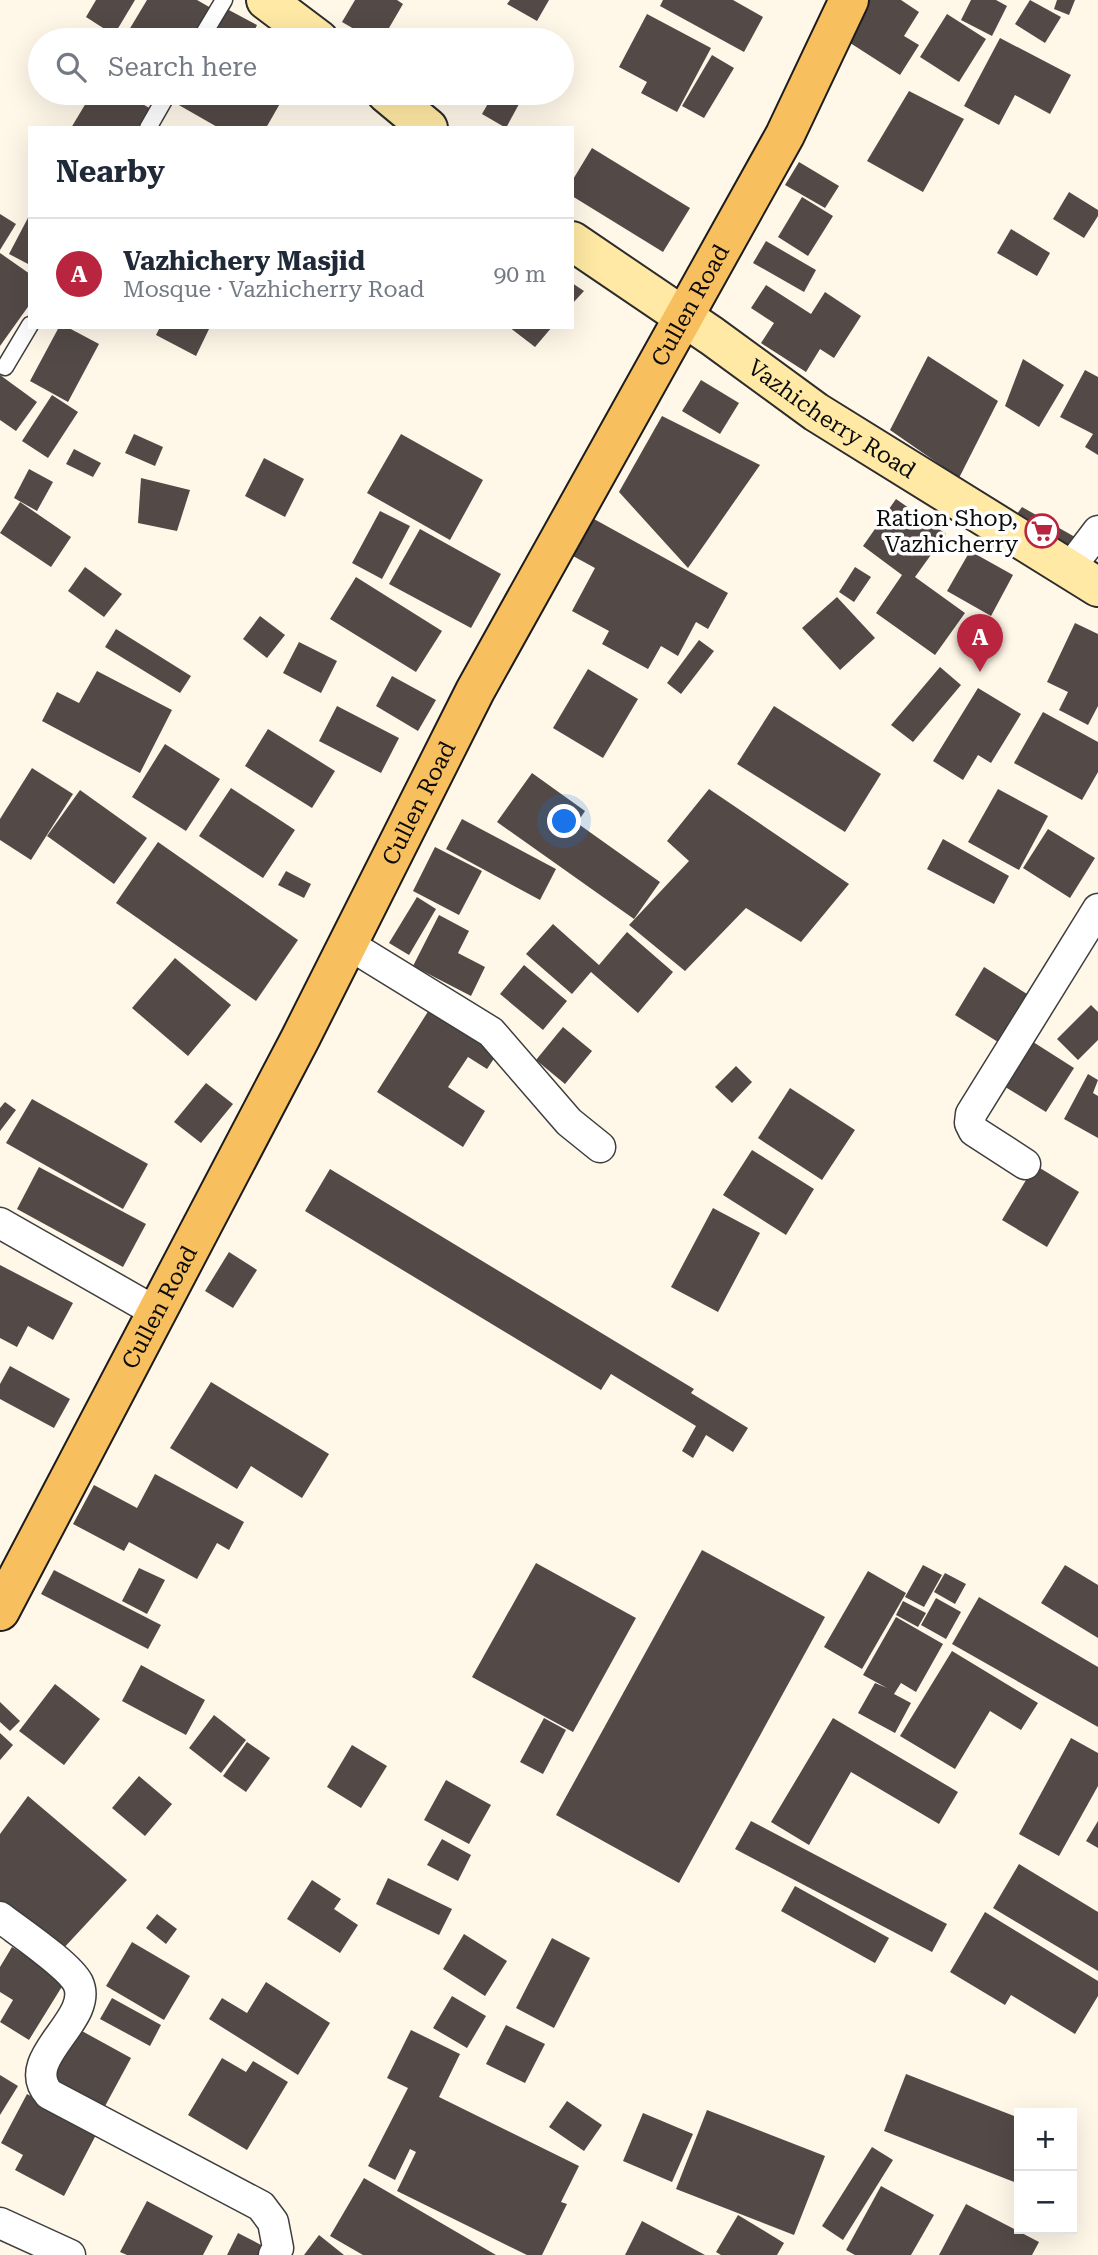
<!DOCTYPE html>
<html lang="en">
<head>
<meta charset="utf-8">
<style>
	body { margin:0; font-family:"Roboto Serif",serif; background:#f2f2f3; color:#1f2937 }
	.controls { position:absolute; right:21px; bottom:21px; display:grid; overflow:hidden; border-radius:0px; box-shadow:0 7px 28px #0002 }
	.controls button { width:63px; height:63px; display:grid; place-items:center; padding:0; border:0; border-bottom:2px solid #e0e1e3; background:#fff; color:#1f2937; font:35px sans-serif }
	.you { position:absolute; left:565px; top:822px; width:24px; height:24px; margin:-18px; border:5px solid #fff; border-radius:50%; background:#1a73e8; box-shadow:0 0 0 10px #1a73e833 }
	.badge { display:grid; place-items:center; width:46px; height:46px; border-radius:50%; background:#b9243f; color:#fff; font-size:23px; font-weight:700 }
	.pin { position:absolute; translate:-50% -58px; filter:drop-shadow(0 2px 4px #0008) }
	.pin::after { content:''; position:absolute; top:37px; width:24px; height:21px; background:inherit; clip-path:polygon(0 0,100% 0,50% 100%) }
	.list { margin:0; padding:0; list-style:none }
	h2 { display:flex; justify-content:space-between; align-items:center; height:91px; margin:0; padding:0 28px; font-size:30px }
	h2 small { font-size:23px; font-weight:400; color:#747a83 }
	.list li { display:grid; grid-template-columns:46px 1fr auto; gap:21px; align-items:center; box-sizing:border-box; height:112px; padding:0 28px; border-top:2px solid #e0e1e3 }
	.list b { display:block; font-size:26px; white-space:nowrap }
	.list p { margin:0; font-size:23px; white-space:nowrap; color:#747a83 }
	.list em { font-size:23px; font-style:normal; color:#747a83 }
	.icon { flex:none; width:38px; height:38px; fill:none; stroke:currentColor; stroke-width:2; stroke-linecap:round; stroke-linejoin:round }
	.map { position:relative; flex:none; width:1098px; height:2255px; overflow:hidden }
	.search { position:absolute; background:#fff; box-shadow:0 7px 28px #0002; left:28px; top:28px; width:546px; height:77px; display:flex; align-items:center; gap:18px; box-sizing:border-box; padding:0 24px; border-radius:38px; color:#747a83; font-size:26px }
	.panel { position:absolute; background:#fff; box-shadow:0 7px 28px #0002; left:28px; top:126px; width:546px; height:203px; border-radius:0px }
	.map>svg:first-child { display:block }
	.building { fill:#534a47 }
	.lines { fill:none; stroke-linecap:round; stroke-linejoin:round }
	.service-casing { stroke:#3e3e3e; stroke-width:19 }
	.minor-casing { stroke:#3e3e3e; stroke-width:33 }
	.secondary-casing { stroke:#2d2d2d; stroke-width:42 }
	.primary-casing { stroke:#1c1c1c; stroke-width:42 }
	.service { stroke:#fff; stroke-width:16 }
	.minor { stroke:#fff; stroke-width:30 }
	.secondary { stroke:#ffe9a4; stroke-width:38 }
	.primary { stroke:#f8bf5f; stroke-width:38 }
	.labels { text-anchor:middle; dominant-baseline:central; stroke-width:7; stroke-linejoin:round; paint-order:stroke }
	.street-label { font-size:23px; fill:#0b0b0b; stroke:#fff }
	.poi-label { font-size:23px; fill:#0b0b0b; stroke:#fff; text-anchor:end }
</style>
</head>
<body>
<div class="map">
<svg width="1098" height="2255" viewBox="0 0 1098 2255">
	<rect width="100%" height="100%" fill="#fff8e9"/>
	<g class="building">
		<polygon points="96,0 135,0 114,35 86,17"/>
		<polygon points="147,0 197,0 211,8 191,40 123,40"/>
		<polygon points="355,0 397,0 403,4 382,40 373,40 342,22"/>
		<polygon points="510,0 549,0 537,21 507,4"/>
		<polygon points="663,0 733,0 763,17 744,52 660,6"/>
		<polygon points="869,0 901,0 919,12 904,36 919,45 900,75 844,39"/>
		<polygon points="971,0 996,0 1007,6 992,36 961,20"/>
		<polygon points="1030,0 1061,17 1045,43 1015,24"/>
		<polygon points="1057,0 1075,0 1069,15 1054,9"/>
		<polygon points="227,9 257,25 250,40 223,40 213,35"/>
		<polygon points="647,14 711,48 677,112 641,93 647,82 619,67"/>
		<polygon points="947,14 986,39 959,82 920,57"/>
		<polygon points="1000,38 1071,75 1050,114 1015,95 999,125 964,106"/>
		<polygon points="712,55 734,68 704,118 682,106"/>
		<polygon points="909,91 964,119 923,192 867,161"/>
		<polygon points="92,93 124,93 151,109 139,128 71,128"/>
		<polygon points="132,93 159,93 152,105"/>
		<polygon points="184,93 286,93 266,128 219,128 177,104"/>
		<polygon points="494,93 525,93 506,128 482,114"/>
		<polygon points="592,148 690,208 663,252 572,196 572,181"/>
		<polygon points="799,162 839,186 825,208 785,185"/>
		<polygon points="1069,192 1098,210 1098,216 1084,238 1053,219"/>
		<polygon points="802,197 833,216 808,256 778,237"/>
		<polygon points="0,214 16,224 0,250"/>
		<polygon points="30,214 30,265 9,254"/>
		<polygon points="1011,229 1050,253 1037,276 997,253"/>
		<polygon points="766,241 816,270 804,292 753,263"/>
		<polygon points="0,253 30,274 30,304 0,346"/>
		<polygon points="572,283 584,291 572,304"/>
		<polygon points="766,285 811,314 825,292 861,316 834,358 820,349 806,372 761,343 774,323 751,308"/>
		<polygon points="59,327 67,327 99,344 68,402 30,381"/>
		<polygon points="160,327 210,327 196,356 156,335"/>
		<polygon points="509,327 552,327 535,347"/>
		<polygon points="928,356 998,401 959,478 890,430"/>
		<polygon points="1023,359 1064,385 1039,427 1005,406"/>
		<polygon points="1085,370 1098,377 1098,455 1085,447 1093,434 1060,417"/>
		<polygon points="0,375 37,402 16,431 0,420"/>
		<polygon points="701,380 739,403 720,434 682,411"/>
		<polygon points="52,395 78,412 48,458 22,441"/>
		<polygon points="662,416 760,465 688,568 619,492"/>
		<polygon points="134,434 163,447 155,466 125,453"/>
		<polygon points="401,434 483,480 450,540 367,493"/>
		<polygon points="74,449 101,463 93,477 66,464"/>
		<polygon points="264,458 304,479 285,517 245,496"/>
		<polygon points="29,469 53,482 37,511 14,498"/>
		<polygon points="141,478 190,490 177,531 138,523"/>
		<polygon points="896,499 946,534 915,577 965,613 935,655 876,613 902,575 863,546"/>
		<polygon points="20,502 71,537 51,567 0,533"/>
		<polygon points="1022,507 1075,537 1061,555 1009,525"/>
		<polygon points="380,511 410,526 382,579 352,563"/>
		<polygon points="594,519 728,593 708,629 696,622 678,656 661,646 648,669 602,644 609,631 572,611 595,568 573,556"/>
		<polygon points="420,529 501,574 471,628 389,584"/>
		<polygon points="970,551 1013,575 991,616 947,591"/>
		<polygon points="85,567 122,594 104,617 68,591"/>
		<polygon points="855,567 871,577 854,602 839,592"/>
		<polygon points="356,577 442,631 416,672 330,619"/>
		<polygon points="837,597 875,638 840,670 802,628"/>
		<polygon points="260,616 285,635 267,658 243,639"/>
		<polygon points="1075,623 1098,634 1098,706 1088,725 1059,710 1068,692 1047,682"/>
		<polygon points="116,629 191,676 180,693 105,647"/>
		<polygon points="699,640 714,651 681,694 667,683"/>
		<polygon points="299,642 337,661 321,693 283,673"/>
		<polygon points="940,667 961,685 913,742 891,725"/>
		<polygon points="588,669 638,699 603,758 553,728"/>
		<polygon points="97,671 172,710 140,773 42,721 57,692 79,703"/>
		<polygon points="392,676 436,700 418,731 376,706"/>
		<polygon points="978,688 1021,714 991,763 978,755 963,780 933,761"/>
		<polygon points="337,706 399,738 381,773 319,741"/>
		<polygon points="774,706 881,774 845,832 737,764"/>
		<polygon points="1043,712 1098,742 1098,772 1082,800 1014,763"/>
		<polygon points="268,729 335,771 312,808 245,766"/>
		<polygon points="165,744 220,779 186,831 132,797"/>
		<polygon points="32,768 73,794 31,860 0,840 0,819"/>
		<polygon points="532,773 585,811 577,823 660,882 634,919 497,822"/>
		<polygon points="231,788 295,830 263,878 199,836"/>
		<polygon points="709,789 849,884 801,942 746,908 685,971 629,925 689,861 667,841"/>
		<polygon points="998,789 1048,816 1019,870 968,842"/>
		<polygon points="80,790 147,838 114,884 47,836"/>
		<polygon points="462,819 556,869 540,900 446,849"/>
		<polygon points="1048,829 1095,858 1070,898 1023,868"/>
		<polygon points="943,839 1009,876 994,904 927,869"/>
		<polygon points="158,842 298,940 256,1001 116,903"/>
		<polygon points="435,847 482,871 459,915 413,891"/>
		<polygon points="286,871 311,884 304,898 278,885"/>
		<polygon points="417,897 436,909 409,955 389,943"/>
		<polygon points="439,915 469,931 458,953 485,967 471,996 413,966"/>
		<polygon points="553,924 599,965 627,932 673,972 638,1013 591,972 572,994 526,954"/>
		<polygon points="175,958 231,1005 188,1056 132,1008"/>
		<polygon points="524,965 567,1001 543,1030 500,994"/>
		<polygon points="984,967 1027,994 998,1042 955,1015"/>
		<polygon points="1091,1005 1098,1012 1098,1040 1078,1060 1057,1039"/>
		<polygon points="429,1010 497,1054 487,1069 468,1057 448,1087 485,1111 463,1147 377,1092"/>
		<polygon points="563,1027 592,1051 565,1084 536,1060"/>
		<polygon points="1030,1040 1074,1068 1046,1112 1002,1085"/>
		<polygon points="736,1066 752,1082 732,1103 715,1087"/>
		<polygon points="1088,1074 1098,1080 1093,1093 1098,1096 1098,1138 1064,1119"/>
		<polygon points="206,1083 233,1104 201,1143 174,1122"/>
		<polygon points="790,1088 855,1130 822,1180 758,1138"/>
		<polygon points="32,1099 148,1164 123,1209 6,1143"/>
		<polygon points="5,1102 16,1110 0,1131 0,1108"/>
		<polygon points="752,1150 814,1189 786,1235 723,1195"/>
		<polygon points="1035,1165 1079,1192 1047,1247 1002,1220"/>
		<polygon points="39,1167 146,1224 123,1267 17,1209"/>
		<polygon points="330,1169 694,1389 691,1393 748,1428 733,1452 706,1435 693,1458 682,1451 696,1426 611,1374 601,1390 305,1211"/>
		<polygon points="713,1208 760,1233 718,1312 671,1287"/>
		<polygon points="229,1252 257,1270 233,1308 205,1291"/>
		<polygon points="0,1265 73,1303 53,1340 28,1326 17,1347 0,1338"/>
		<polygon points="10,1366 70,1399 54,1428 0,1399 0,1384"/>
		<polygon points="211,1382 329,1454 302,1498 251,1466 237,1489 170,1448"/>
		<polygon points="155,1474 244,1522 229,1550 217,1543 197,1579 129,1542 124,1551 73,1524 94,1485 137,1508"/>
		<polygon points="702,1550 825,1617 679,1883 556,1815"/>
		<polygon points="536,1563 636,1618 573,1732 472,1677"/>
		<polygon points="923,1565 942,1575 924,1607 905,1597"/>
		<polygon points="1065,1565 1098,1585 1098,1638 1041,1603"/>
		<polygon points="139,1568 165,1580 147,1614 122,1601"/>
		<polygon points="54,1570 161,1625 148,1649 41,1594"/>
		<polygon points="868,1571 906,1593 862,1669 824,1647"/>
		<polygon points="945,1573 966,1584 955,1604 934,1592"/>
		<polygon points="979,1597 1098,1667 1098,1727 952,1644"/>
		<polygon points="936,1598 961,1612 946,1639 921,1625"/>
		<polygon points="903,1601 926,1613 918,1627 896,1615"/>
		<polygon points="896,1617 943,1644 916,1692 901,1683 894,1694 911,1703 895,1733 858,1713 875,1683 887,1688 863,1675"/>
		<polygon points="952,1651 1038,1703 1021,1730 990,1711 955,1769 900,1736"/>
		<polygon points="141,1665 205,1700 186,1735 122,1701"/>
		<polygon points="55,1684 100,1719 64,1765 19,1731"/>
		<polygon points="0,1702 20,1721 10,1731 0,1722"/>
		<polygon points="214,1715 246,1740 221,1773 189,1748"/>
		<polygon points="544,1718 566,1730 543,1774 520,1762"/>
		<polygon points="833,1718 958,1792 939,1824 851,1772 809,1845 771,1822"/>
		<polygon points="0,1733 13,1745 0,1760"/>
		<polygon points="1071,1738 1098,1753 1098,1786 1059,1856 1019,1834"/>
		<polygon points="247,1742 270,1758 246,1792 223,1776"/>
		<polygon points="352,1745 387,1766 361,1808 327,1787"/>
		<polygon points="139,1776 172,1804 145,1836 112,1808"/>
		<polygon points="446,1780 491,1805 469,1844 424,1820"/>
		<polygon points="28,1796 127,1880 61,1951 0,1903 0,1834"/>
		<polygon points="751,1821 947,1924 932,1952 735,1849"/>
		<polygon points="1098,1821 1098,1848 1086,1841"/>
		<polygon points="442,1839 471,1855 458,1881 427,1865"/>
		<polygon points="1019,1864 1098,1912 1098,1971 993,1908"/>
		<polygon points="388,1878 452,1909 439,1935 376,1904"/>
		<polygon points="312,1880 341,1899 334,1909 358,1925 340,1953 287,1919"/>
		<polygon points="795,1886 889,1938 875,1963 781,1911"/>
		<polygon points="985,1912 1098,1981 1098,1996 1075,2034 1011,1995 1005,2005 950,1972"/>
		<polygon points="157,1914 177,1929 166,1944 146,1928"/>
		<polygon points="464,1934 507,1961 485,1996 443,1969"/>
		<polygon points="552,1938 590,1958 554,2028 516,2008"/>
		<polygon points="132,1942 190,1976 164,2020 106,1986"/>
		<polygon points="12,1947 66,1980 29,2040 0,2022 13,2000 0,1992 0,1967"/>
		<polygon points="266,1982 330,2023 298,2075 209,2019 222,1998 247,2013"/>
		<polygon points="452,1996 486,2016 467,2048 433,2028"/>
		<polygon points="112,1998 161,2025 150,2046 100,2019"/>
		<polygon points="71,2025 131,2058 104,2108 43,2075"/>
		<polygon points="506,2025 545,2044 525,2083 486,2064"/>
		<polygon points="411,2030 460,2054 439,2097 579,2166 561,2202 567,2204 542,2255 527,2255 397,2191 416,2152 410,2149 395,2180 368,2166 408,2088 387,2078"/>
		<polygon points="222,2058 246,2072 253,2061 288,2082 247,2150 188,2115"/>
		<polygon points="906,2074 1019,2118 1019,2184 884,2131"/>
		<polygon points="0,2075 18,2086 0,2115"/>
		<polygon points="27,2094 98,2131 64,2196 15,2170 23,2155 1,2143"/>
		<polygon points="567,2101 602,2125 584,2151 549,2127"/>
		<polygon points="707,2110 825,2156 794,2235 676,2189"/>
		<polygon points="643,2113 693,2134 672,2182 623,2161"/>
		<polygon points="872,2147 893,2160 843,2240 822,2226"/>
		<polygon points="364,2178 496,2255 363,2255 330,2236"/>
		<polygon points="881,2186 934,2215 911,2255 855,2255 846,2250"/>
		<polygon points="147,2201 213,2236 203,2255 127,2255 120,2252"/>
		<polygon points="966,2204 1039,2242 1032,2255 939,2255"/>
		<polygon points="738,2215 784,2243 777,2255 721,2255 716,2252"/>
		<polygon points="642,2221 705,2255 625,2255"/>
		<polygon points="238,2233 263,2246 259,2255 227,2255"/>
		<polygon points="319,2235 344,2255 304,2255"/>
	</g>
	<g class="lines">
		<defs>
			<g id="service">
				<polyline points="200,40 224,0"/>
				<polyline points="148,128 168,93"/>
				<polyline points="5,367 30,325"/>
			</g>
			<g id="minor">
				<polyline points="1069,569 1098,531"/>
				<polyline points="348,944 491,1032 569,1122 600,1147"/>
				<polyline points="1025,1164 974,1131 970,1123 971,1114 1098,909"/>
				<polyline points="0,1223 156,1312"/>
				<path d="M0,1917c18,14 69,48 78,66 17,37 -61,75 -29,111l212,112 12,16 5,26 -4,7"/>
				<polyline points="0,2223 70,2255"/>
			</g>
			<g id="secondary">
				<polyline points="266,0 319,40"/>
				<polyline points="386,93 428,128"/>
				<path id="s1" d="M572,241l140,95 104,76 282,175"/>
			</g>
			<g id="primary">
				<path id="s2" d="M0,1611l300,-572 175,-348 310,-556 64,-135"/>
			</g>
		</defs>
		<use href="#service" class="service-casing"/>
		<use href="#minor" class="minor-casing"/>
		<use href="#secondary" class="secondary-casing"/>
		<use href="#primary" class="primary-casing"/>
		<use href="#service" class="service"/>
		<use href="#minor" class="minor"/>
		<use href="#secondary" class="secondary"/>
		<use href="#primary" class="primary"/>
	</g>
	<defs>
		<symbol id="supermarket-ring" viewBox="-11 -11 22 22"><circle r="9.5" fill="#fff" stroke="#b9243f" stroke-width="1.5"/><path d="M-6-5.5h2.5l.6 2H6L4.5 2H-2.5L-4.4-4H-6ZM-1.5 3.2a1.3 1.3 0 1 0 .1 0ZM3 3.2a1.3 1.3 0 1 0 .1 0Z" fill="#b9243f"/></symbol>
	</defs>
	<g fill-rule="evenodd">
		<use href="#supermarket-ring" x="1023" y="512" width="38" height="38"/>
	</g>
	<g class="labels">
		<g class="street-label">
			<text stroke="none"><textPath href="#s2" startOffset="1477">Cullen Road</textPath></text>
			<text stroke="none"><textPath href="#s1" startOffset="315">Vazhicherry Road</textPath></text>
			<text stroke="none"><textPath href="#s2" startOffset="910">Cullen Road</textPath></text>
			<text stroke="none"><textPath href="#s2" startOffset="343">Cullen Road</textPath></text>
		</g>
		<g class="poi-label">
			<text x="1018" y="518">Ration Shop,<tspan x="1018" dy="26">Vazhicherry</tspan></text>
		</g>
	</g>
</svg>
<div class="controls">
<button>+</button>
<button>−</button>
</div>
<div class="you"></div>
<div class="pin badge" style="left:980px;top:672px">A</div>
<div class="search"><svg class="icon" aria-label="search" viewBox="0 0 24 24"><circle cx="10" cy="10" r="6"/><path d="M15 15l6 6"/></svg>Search here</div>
<section class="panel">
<h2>Nearby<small></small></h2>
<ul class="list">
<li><span class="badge">A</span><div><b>Vazhichery Masjid</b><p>Mosque · Vazhicherry Road</p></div><em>90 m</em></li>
</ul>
</section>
</div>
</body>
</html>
